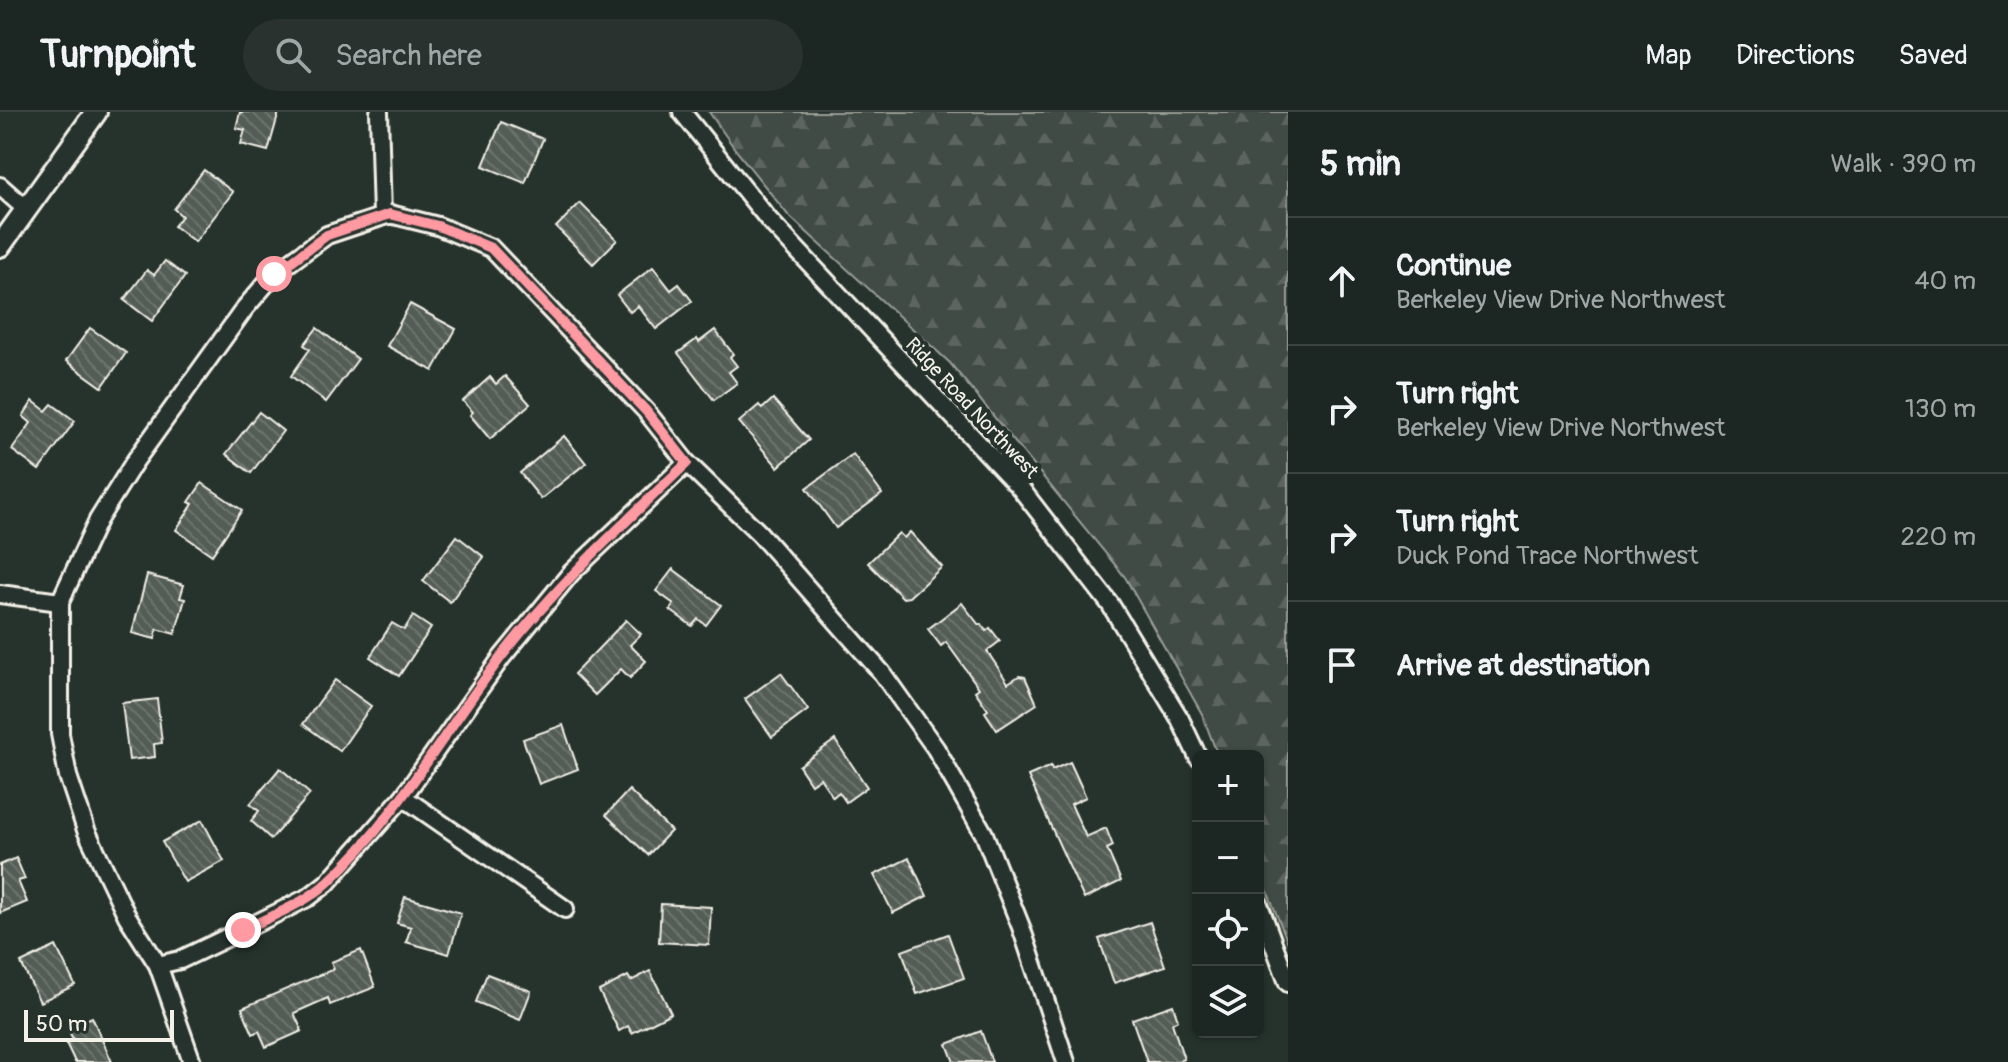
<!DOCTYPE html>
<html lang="en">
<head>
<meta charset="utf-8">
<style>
	body { margin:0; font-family:Pangolin,sans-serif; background:#29322f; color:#f1f3f6 }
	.controls { position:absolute; right:24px; bottom:24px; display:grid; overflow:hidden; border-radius:12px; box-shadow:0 2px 6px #0004 }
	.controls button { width:72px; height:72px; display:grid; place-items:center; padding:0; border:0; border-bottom:2px solid #3a4340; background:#1c2622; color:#f1f3f6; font:40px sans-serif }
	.scale { position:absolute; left:24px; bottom:20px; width:150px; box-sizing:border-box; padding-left:8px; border:4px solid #f4f1e8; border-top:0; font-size:22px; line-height:28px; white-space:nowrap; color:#f4f1e8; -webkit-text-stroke:6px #26332d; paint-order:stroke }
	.stop { position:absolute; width:24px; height:24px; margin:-18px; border:6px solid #ff9aa2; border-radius:50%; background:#fff }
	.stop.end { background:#ff9aa2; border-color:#fff; box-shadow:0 2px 8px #0008 }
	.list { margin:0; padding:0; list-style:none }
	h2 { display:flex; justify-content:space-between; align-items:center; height:104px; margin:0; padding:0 32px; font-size:34px }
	h2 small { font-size:26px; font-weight:400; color:#a0a5a5 }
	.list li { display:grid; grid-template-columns:52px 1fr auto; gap:24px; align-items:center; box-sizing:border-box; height:128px; padding:0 32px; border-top:2px solid #3a4340 }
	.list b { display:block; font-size:30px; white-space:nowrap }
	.list p { margin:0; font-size:26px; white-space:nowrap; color:#a0a5a5 }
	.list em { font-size:26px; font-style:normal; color:#a0a5a5 }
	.icon { flex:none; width:44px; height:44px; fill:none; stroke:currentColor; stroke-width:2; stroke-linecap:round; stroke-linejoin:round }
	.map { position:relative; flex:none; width:1288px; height:950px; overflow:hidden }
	header { display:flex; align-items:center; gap:48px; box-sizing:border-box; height:112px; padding:0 40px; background:#1c2622; border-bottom:2px solid #3a4340 }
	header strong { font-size:38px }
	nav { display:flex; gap:44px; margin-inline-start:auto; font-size:28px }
	.search { width:560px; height:72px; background:#29322f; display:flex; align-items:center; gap:20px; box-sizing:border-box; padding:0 28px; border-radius:44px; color:#a0a5a5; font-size:30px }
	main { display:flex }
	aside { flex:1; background:#1c2622 }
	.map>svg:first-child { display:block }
	.forest { fill:url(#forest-firs); stroke:#9a9e96; stroke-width:2 }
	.building { fill:url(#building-back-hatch); stroke:#f4f1e8; stroke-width:2 }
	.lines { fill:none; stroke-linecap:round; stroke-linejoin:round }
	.minor-casing { stroke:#f4f1e8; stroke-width:22 }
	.tertiary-casing { stroke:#f4f1e8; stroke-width:26 }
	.minor { stroke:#26332d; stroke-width:16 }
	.tertiary { stroke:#26332d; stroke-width:20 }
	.route { stroke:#ff9aa2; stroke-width:10 }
	.labels { text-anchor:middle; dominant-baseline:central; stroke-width:8; stroke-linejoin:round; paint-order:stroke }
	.street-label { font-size:20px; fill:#f4f1e8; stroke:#26332d }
</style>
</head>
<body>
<header>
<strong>Turnpoint</strong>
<div class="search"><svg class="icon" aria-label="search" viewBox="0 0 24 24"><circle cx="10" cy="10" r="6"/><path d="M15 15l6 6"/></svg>Search here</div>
<nav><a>Map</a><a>Directions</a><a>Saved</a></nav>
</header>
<main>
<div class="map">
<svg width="1288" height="950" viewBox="0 0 1288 950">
	<defs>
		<pattern id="forest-firs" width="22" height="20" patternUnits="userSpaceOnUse" patternTransform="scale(2)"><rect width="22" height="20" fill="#414b45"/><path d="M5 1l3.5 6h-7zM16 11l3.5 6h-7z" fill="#5d6560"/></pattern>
		<pattern id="building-back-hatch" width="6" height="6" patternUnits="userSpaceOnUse" patternTransform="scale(2)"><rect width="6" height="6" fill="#525c55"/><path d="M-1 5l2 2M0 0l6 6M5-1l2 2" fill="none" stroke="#6c746d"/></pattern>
	</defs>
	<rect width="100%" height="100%" fill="#26332d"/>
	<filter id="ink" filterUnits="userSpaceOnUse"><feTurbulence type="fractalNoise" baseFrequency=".0125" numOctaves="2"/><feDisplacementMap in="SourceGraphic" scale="16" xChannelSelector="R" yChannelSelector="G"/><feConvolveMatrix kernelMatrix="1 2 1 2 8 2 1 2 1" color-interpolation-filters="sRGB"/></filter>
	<g filter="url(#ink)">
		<polygon class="forest" points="709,0 1288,0 1288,831 1258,756 1258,644 1218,644 1202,602 1125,465 950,251 788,103 735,37"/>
		<g class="building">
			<polygon points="240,0 279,0 268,39 241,32 245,18 236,16"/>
			<polygon points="501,10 543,27 525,71 483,54"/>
			<polygon points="204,58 233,80 195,130 174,114 182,104 174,97"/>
			<polygon points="580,91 617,128 593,152 556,115"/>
			<polygon points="165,149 185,164 152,209 124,188 147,158 154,163"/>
			<polygon points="653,155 671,178 679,172 692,189 656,217 638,194 630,200 617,183"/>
			<polygon points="410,192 456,217 433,259 387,234"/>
			<polygon points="90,216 126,241 102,275 66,249"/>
			<polygon points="317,216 358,247 326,290 291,264 310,237 304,233"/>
			<polygon points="715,218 733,242 730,245 737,254 729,260 737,271 714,288 678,241 697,227 699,230"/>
			<polygon points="505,264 530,292 490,327 470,303 473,300 463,289 490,265 496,272"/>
			<polygon points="773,287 809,328 778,355 739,310 759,293 762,297"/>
			<polygon points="33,289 46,299 52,292 75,309 39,358 12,338 31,311 23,304"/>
			<polygon points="259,300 283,319 251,361 226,342"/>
			<polygon points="564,324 586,351 541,387 520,361"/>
			<polygon points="853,342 882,382 836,416 807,376"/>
			<polygon points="202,371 242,398 212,443 176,418 193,392 189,390"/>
			<polygon points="910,420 942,455 909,485 903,486 868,451 899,421 904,426"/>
			<polygon points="457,424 484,445 450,490 423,469"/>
			<polygon points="673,457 721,493 706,513 698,507 692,514 670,498 674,492 656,479"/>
			<polygon points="147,463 184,473 180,486 185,487 175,522 157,517 155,527 132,521"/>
			<polygon points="962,491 979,513 981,512 986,519 990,516 1000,529 987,539 1008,571 1019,564 1025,565 1037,592 997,618 985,600 988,598 975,579 979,576 946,530 941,534 928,517"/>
			<polygon points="413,504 431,516 399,564 370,545 392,511 404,518"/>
			<polygon points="626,508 641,522 630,533 646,549 630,566 621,557 595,583 574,562"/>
			<polygon points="781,561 808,598 772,625 745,587"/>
			<polygon points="335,568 371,594 340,639 303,612"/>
			<polygon points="157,587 162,631 154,632 155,645 129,648 122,591"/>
			<polygon points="563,613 578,657 539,672 523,627"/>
			<polygon points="835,628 867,675 846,690 839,680 833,685 820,666 811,672 799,654"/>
			<polygon points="1070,650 1086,685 1071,692 1086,725 1106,716 1113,734 1107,737 1121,769 1084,787 1028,664 1051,654 1052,658"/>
			<polygon points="280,656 310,682 271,727 251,709 259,699 250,692"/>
			<polygon points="629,678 671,719 648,743 606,703"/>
			<polygon points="202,708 224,749 185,770 162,730"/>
			<polygon points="16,746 25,767 18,769 27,790 0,801 0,753"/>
			<polygon points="909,746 927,784 893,801 874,763"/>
			<polygon points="405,785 461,801 449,842 406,830 411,815 397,811"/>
			<polygon points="661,792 711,795 709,833 659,830"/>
			<polygon points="1150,810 1165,854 1114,871 1099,827"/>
			<polygon points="948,822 964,866 917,882 902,839"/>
			<polygon points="56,834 75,873 40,890 21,851"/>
			<polygon points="361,838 375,875 330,893 328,886 294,901 302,919 266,935 259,919 253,922 242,896 334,857 331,850"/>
			<polygon points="650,859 671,901 632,921 628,914 619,919 599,879 628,864 631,869"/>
			<polygon points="487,862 531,879 520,908 476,890"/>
			<polygon points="1173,893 1178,908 1172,911 1184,947 1174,950 1147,950 1132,907"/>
			<polygon points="92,905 112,950 75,950 66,931 73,928 68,916"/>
			<polygon points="981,919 992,950 954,950 947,932"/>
		</g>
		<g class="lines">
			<defs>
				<g id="minor">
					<polyline points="379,0 382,104"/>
					<polyline points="682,0 769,108 1021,377 1110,492 1180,607 1198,645"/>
					<polyline points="0,74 26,97"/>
					<polyline points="0,482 60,490"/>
					<polyline points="403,685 565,797"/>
					<polyline points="1258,790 1288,871"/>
					<polyline points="158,853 180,848 243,818 309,785 327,771 403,685 502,545 571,461 687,351"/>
					<polyline points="192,950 158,853 127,804 86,718 68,664 60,622 60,490 98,408 135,349 245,196 274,162 327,123 390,102 438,114 491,136 646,299 687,351 759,421 882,561 936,637 984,722 1021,815 1066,950"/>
				</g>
				<polyline id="tertiary" points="0,134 96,0"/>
			</defs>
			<use href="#minor" class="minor-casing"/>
			<use href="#tertiary" class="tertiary-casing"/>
			<use href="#minor" class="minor"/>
			<use href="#tertiary" class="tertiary"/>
		</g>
	</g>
	<g class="lines" filter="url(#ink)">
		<path class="route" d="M243,818c28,-14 61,-26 84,-47 71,-66 117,-152 175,-227 56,-72 119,-130 185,-193l-41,-52 -155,-163 -53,-22 -48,-12 -63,21 -53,39"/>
	</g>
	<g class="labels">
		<g class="street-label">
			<text transform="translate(972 296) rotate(47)">Ridge Road Northwest</text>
		</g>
	</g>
</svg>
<div class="controls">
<button>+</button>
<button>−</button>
<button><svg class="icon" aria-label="locate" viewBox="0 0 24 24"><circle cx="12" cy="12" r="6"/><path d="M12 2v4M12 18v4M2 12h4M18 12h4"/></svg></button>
<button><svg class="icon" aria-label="layers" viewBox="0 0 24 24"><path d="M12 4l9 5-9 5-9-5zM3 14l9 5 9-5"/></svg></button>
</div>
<div class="scale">50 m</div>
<div class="stop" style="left:274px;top:162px"></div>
<div class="stop end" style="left:243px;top:818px"></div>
</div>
<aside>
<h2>5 min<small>Walk · 390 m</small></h2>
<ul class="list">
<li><svg class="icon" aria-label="ahead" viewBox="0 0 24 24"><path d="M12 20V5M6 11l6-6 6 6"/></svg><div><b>Continue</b><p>Berkeley View Drive Northwest</p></div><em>40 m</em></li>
<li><svg class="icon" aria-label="right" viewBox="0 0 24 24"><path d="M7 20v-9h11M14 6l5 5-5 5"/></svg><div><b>Turn right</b><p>Berkeley View Drive Northwest</p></div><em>130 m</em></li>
<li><svg class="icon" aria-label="right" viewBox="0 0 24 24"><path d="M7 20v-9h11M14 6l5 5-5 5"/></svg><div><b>Turn right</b><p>Duck Pond Trace Northwest</p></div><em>220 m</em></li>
<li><svg class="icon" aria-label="arrive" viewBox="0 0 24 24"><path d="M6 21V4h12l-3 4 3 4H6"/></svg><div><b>Arrive at destination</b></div></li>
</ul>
</aside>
</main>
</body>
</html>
